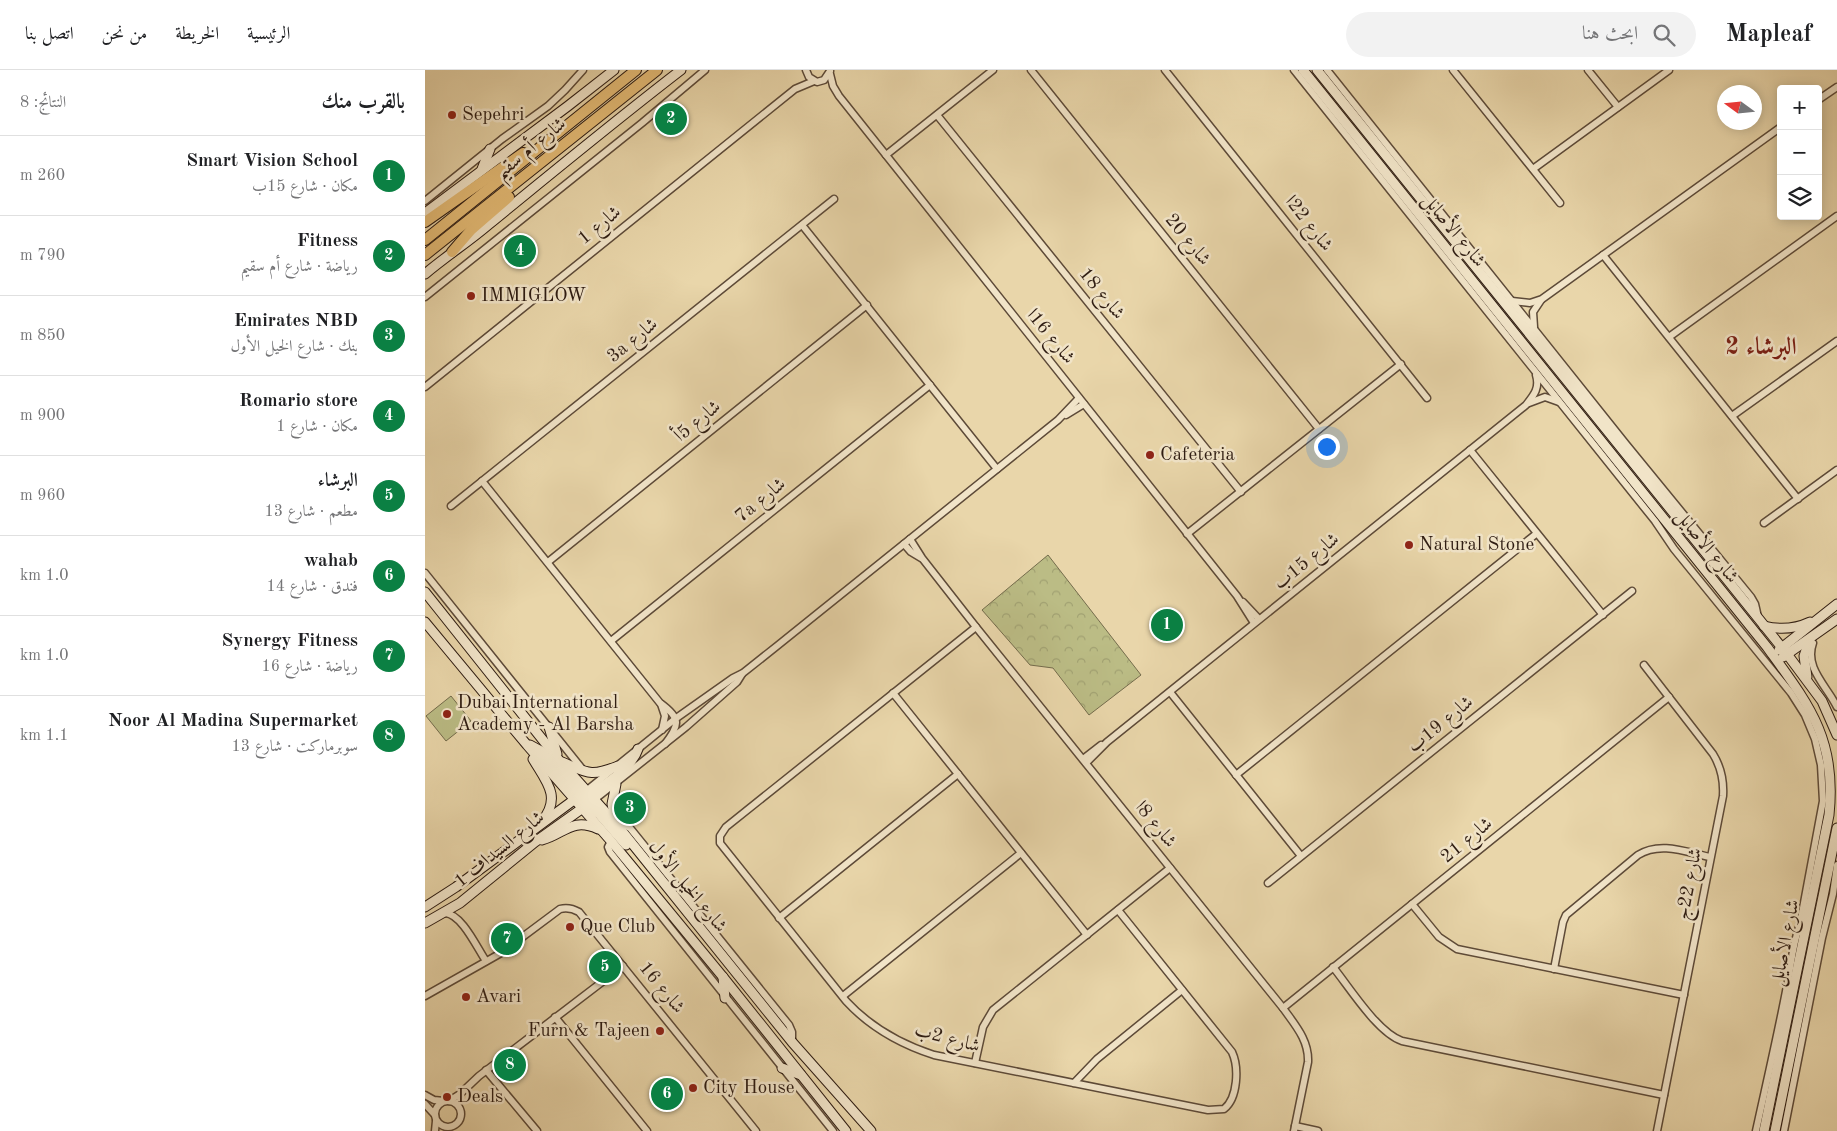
<!DOCTYPE html>
<html lang="ar">
<head>
<meta charset="utf-8">
<style>
	body { margin:0; font-family:"Old Standard TT",Amiri,serif; background:#f2f2f2; color:#202124; direction:rtl }
	.controls { position:absolute; right:15px; top:15px; display:grid; overflow:hidden; border-radius:5px; box-shadow:0 2px 12px #0003 }
	.controls button { width:45px; height:45px; display:grid; place-items:center; padding:0; border:0; border-bottom:1px solid #e0e0e0; background:#fff; color:#202124; font:25px sans-serif }
	.compass { position:absolute; left:1292px; top:15px; width:45px; height:45px; border-radius:50%; background:#fff; box-shadow:0 2px 12px #0003; rotate:285deg }
	.you { position:absolute; left:901px; top:376px; width:18px; height:18px; margin:-12px; border:4px solid #fff; border-radius:50%; background:#1a73e8; box-shadow:0 0 0 8px #1a73e833 }
	.badge { display:grid; place-items:center; width:32px; height:32px; border-radius:50%; background:#0b8043; color:#fff; font-size:16px; font-weight:700 }
	.pin { position:absolute; translate:-50% -50%; border:2px solid #fff; box-shadow:0 1px 5px #0006 }
	.list { margin:0; padding:0; list-style:none }
	h2 { display:flex; justify-content:space-between; align-items:center; height:65px; margin:0; padding:0 20px; font-size:21px }
	h2 small { font-size:16px; font-weight:400; color:#757577 }
	.list li { display:grid; grid-template-columns:32px 1fr auto; gap:15px; align-items:center; box-sizing:border-box; height:80px; padding:0 20px; border-top:1px solid #e0e0e0 }
	.list b { display:block; font-size:19px; white-space:nowrap }
	.list p { margin:0; font-size:16px; white-space:nowrap; color:#757577 }
	.list em { font-size:16px; font-style:normal; color:#757577 }
	.icon { flex:none; width:28px; height:28px; fill:none; stroke:currentColor; stroke-width:2; stroke-linecap:round; stroke-linejoin:round }
	.map { position:relative; flex:none; width:1412px; height:1061px; overflow:hidden; direction:ltr }
	header { display:flex; align-items:center; gap:30px; box-sizing:border-box; height:70px; padding:0 25px; background:#fff; border-bottom:1px solid #e0e0e0 }
	header strong { font-size:24px }
	nav { display:flex; gap:28px; margin-inline-start:auto; font-size:18px }
	.search { width:350px; height:45px; background:#f2f2f2; display:flex; align-items:center; gap:12px; box-sizing:border-box; padding:0 18px; border-radius:28px; color:#757577; font-size:19px }
	main { display:flex }
	aside { flex:1; background:#fff }
	.map>svg:first-child { display:block }
	.grass { fill:#bbbc85; stroke:#746c4c }
	.forest { fill:url(#forest-crowns); stroke:#746c4c }
	.lines { fill:none; stroke-linecap:round; stroke-linejoin:round }
	.street-casing { stroke:#5d4a38; stroke-width:9 }
	.secondary-casing { stroke:#2e1c12; stroke-width:11 }
	.primary-casing { stroke:#2e1c12; stroke-width:12 }
	.street { stroke:#f1e4c8; stroke-width:6 }
	.secondary { stroke:#f1e4c8; stroke-width:9 }
	.primary { stroke:#e4bb75; stroke-width:10 }
	.poi-dot { fill:#8f2418; stroke:#f1e4c8; stroke-width:2 }
	.labels { text-anchor:middle; dominant-baseline:central; stroke-width:5; stroke-linejoin:round; paint-order:stroke }
	.poi-label { font-size:19px; fill:#2e1c12; stroke:#f1e4c8; text-anchor:start }
	.street-label { font-size:19px; fill:#2e1c12; stroke:#f1e4c8 }
	.district-label { font-size:24px; font-weight:bold; fill:#7a1f14; stroke:#f1e4c8 }
</style>
</head>
<body>
<header>
<strong>Mapleaf</strong>
<div class="search"><svg class="icon" aria-label="search" viewBox="0 0 24 24"><circle cx="10" cy="10" r="6"/><path d="M15 15l6 6"/></svg>ابحث هنا</div>
<nav><a>الرئيسية</a><a>الخريطة</a><a>من نحن</a><a>اتصل بنا</a></nav>
</header>
<main>
<div class="map">
<svg width="1412" height="1061" viewBox="0 0 1412 1061">
	<defs>
		<pattern id="forest-crowns" width="20" height="18" patternUnits="userSpaceOnUse" patternTransform="scale(1.25)"><rect width="20" height="18" fill="#bbbc85"/><path d="M2 6a3 3 0 1 1 6 0M12 15a3 3 0 1 1 6 0" fill="none" stroke="#a1a172"/></pattern>
	</defs>
	<rect width="100%" height="100%" fill="#e9d6aa"/>
	<filter id="stains"><feTurbulence type="fractalNoise" baseFrequency=".004" numOctaves="4"/><feColorMatrix values="0 0 0 0 .2 0 0 0 0 .09 0 0 0 0 .02 0 0 0 .5 -.17"/></filter>
	<radialGradient id="worn" r=".72"><stop offset=".6" stop-color="#630" stop-opacity="0"/><stop offset="1" stop-color="#630" stop-opacity=".3"/></radialGradient>
	<polygon class="grass" points="26,626 46,651 21,671 1,646"/>
	<polygon class="forest" points="623,485 716,605 664,645 628,598 605,595 557,540"/>
	<g class="lines">
		<defs>
			<g id="street">
				<polyline points="381,0 384,7 392,12 399,10 405,1"/>
				<polyline points="606,0 894,359"/>
				<polyline points="740,0 1002,328"/>
				<path d="M869,0l361,451 19,28 117,144 14,22 10,24 6,26 2,36 -23,123c-8,22 -9,44 -14,67 -9,47 -20,94 -30,140"/>
				<polyline points="902,0 1201,374 1326,527 1330,534 1333,547"/>
				<polyline points="1028,0 1135,133"/>
				<polyline points="1163,0 1193,37"/>
				<polyline points="405,4 408,16 414,26 812,526 829,553"/>
				<polyline points="1393,30 1412,17"/>
				<polyline points="512,45 816,422"/>
				<polyline points="461,85 568,0"/>
				<polyline points="1108,99 1244,0"/>
				<polyline points="0,131 77,69 123,36 140,20 158,0"/>
				<polyline points="377,155 572,399"/>
				<polyline points="1178,185 1373,429"/>
				<polyline points="0,227 217,53 280,0"/>
				<polyline points="1087,231 1105,233 1117,229 1356,57"/>
				<polyline points="1109,257 1108,242 1116,230"/>
				<polyline points="1244,267 1412,146"/>
				<polyline points="0,317 370,19 389,11"/>
				<polyline points="1104,333 1120,327 1134,332"/>
				<polyline points="641,345 659,334"/>
				<polyline points="1307,346 1412,271"/>
				<polyline points="1045,380 1178,545"/>
				<path d="M57,411l178,222c21,15 20,22 5,41"/>
				<polyline points="26,436 409,129"/>
				<polyline points="1339,453 1412,400"/>
				<polyline points="762,464 976,294"/>
				<path d="M485,469l12,19 54,69 307,381c12,17 26,32 25,54l-14,69"/>
				<polyline points="479,474 486,482 496,488"/>
				<polyline points="123,492 442,235"/>
				<polyline points="0,503 158,700"/>
				<polyline points="818,532 834,549"/>
				<path d="M551,557l-250,200 -6,9v7l126,158c24,26 54,43 88,54l274,55 16,-1c14,-11 15,-42 8,-57l-114,-142"/>
				<polyline points="186,571 505,315"/>
				<path d="M1388,573c-9,25 14,43 24,64"/>
				<path d="M1219,595l69,89c8,13 11,26 10,42l-66,335"/>
				<polyline points="745,622 876,786"/>
				<polyline points="468,623 662,865"/>
				<polyline points="236,634 240,646 237,660"/>
				<polyline points="658,689 676,675"/>
				<path d="M661,693l21,-21 419,-337c8,-10 14,-17 10,-30"/>
				<polyline points="811,705 1111,464"/>
				<polyline points="161,721 250,649 308,608 318,603 352,576 633,350 654,328"/>
				<polyline points="169,730 261,657 312,612 317,604"/>
				<polyline points="193,756 199,755 205,758 364,955 367,962 367,972"/>
				<polyline points="186,771 183,777 185,782 408,1061"/>
				<polyline points="843,813 1207,521"/>
				<polyline points="987,834 1014,867 1032,879 1259,925"/>
				<path d="M20,843c17,1 32,35 41,48"/>
				<polyline points="354,848 533,704"/>
				<path d="M908,897c17,21 44,65 69,74l262,54"/>
				<path d="M1129,899l9,-47 3,-7 72,-60c22,-14 48,-3 72,2"/>
				<path d="M0,926l76,-43 59,-44c7,-2 12,-1 19,3l177,219"/>
				<polyline points="418,926 596,783"/>
				<polyline points="858,938 1244,627"/>
				<polyline points="130,947 222,1061"/>
				<polyline points="550,993 558,957 568,940 745,798"/>
				<polyline points="61,1000 112,1061"/>
				<polyline points="649,1013 672,989 757,920"/>
				<polyline points="0,1025 9,1030 19,1031"/>
				<circle cx="23" cy="1044" r="13"/>
				<polyline points="24,1031 35,1024 54,1006 198,896"/>
				<polyline points="0,1034 10,1045"/>
				<polyline points="870,1056 893,1061"/>
				<polyline points="10,1061 11,1051"/>
				<polyline points="1359,1061 1397,868 1408,824 1412,795"/>
			</g>
			<g id="secondary">
				<path d="M878,0l464,577c42,58 70,92 62,168l-65,316"/>
				<polyline points="892,0 1362,584 1397,631 1412,665"/>
				<polyline points="57,99 65,79"/>
				<polyline points="0,143 143,36 189,0"/>
				<path d="M0,204c20,-17 43,-32 63,-49 64,-52 128,-105 193,-155"/>
				<polyline points="0,522 133,689 193,756 367,972 446,1061"/>
				<polyline points="0,552 102,675 186,771 298,907 421,1061"/>
				<path d="M1339,556c16,4 31,3 46,-4"/>
				<polyline points="1354,580 1412,534"/>
				<polyline points="1358,587 1412,549"/>
				<polyline points="1382,607 1379,586 1385,569"/>
				<polyline points="124,657 132,684"/>
				<polyline points="105,675 116,681 159,728"/>
				<path d="M108,689c13,22 29,38 9,62"/>
				<path d="M137,692c26,11 28,15 56,4"/>
				<polyline points="191,714 187,734 191,753"/>
				<path d="M161,727c17,-11 46,-29 52,-48"/>
				<polyline points="157,732 174,744 201,775"/>
				<path d="M117,770c22,-6 30,-23 56,-11"/>
				<polyline points="0,837 31,817 161,721"/>
				<polyline points="0,853 35,833 110,772 169,730"/>
				<polyline points="298,907 300,928"/>
				<polyline points="357,998 376,1005"/>
				<polyline points="1350,1061 1412,758"/>
			</g>
			<g id="primary">
				<polyline points="0,152 98,83"/>
				<polyline points="0,170 211,0"/>
				<polyline points="27,182 46,160 84,127"/>
				<polyline points="0,185 232,0"/>
			</g>
		</defs>
		<use href="#street" class="street-casing"/>
		<use href="#secondary" class="secondary-casing"/>
		<use href="#primary" class="primary-casing"/>
		<use href="#street" class="street"/>
		<use href="#secondary" class="secondary"/>
		<use href="#primary" class="primary"/>
	</g>
	<g class="poi-dot">
		<circle cx="27" cy="45" r="5"/>
		<circle cx="46" cy="226" r="5"/>
		<circle cx="725" cy="385" r="5"/>
		<circle cx="984" cy="475" r="5"/>
		<circle cx="22" cy="644" r="5"/>
		<circle cx="145" cy="857" r="5"/>
		<circle cx="41" cy="927" r="5"/>
		<circle cx="235" cy="961" r="5"/>
		<circle cx="268" cy="1018" r="5"/>
		<circle cx="22" cy="1027" r="5"/>
	</g>
	<g class="labels">
		<g class="poi-label">
			<text x="37" y="45">Sepehri</text>
			<text x="56" y="226">IMMIGLOW</text>
			<text x="735" y="385">Cafeteria</text>
			<text x="994" y="475">Natural Stone</text>
			<text x="32" y="633">Dubai International<tspan x="32" dy="22">Academy - Al Barsha</tspan></text>
			<text x="155" y="857">Que Club</text>
			<text x="51" y="927">Avari</text>
			<text x="225" y="961" text-anchor="end">Furn &amp; Tajeen</text>
			<text x="278" y="1018">City House</text>
			<text x="32" y="1027">Deals</text>
		</g>
		<g class="street-label">
			<text transform="translate(106 79) rotate(-39)">شارع أم سقيم</text>
			<text transform="translate(883 154) rotate(52)">شارع 22ا</text>
			<text transform="translate(175 156) rotate(-39)">شارع 1</text>
			<text transform="translate(1028 161) rotate(51)">شارع الأصايل</text>
			<text transform="translate(762 170) rotate(51)">شارع 20</text>
			<text transform="translate(676 224) rotate(51)">شارع 18</text>
			<text transform="translate(625 267) rotate(51)">شارع 16ا</text>
			<text transform="translate(208 271) rotate(-39)">3a شارع</text>
			<text transform="translate(273 352) rotate(-39)">شارع 5أ</text>
			<text transform="translate(336 431) rotate(-39)">7a شارع</text>
			<text transform="translate(1281 477) rotate(51)">شارع الأصايل</text>
			<text transform="translate(882 492) rotate(-39)">شارع 15ب</text>
			<text transform="translate(1016 655) rotate(-39)">شارع 19ب</text>
			<text transform="translate(730 755) rotate(51)">شارع 8ا</text>
			<text transform="translate(1042 771) rotate(-39)">شارع 21</text>
			<text transform="translate(75 780) rotate(-39)">شارع السيداف 1</text>
			<text transform="translate(1265 814) rotate(-79)">شارع 22ج</text>
			<text transform="translate(262 817) rotate(51)">شارع الخيل الأول</text>
			<text transform="translate(1361 873) rotate(-79)">شارع الأصايل</text>
			<text transform="translate(236 918) rotate(51)">شارع 16</text>
			<text transform="translate(522 969) rotate(15)">شارع 2ب</text>
		</g>
		<g class="district-label">
			<text x="1336" y="278">البرشاء 2</text>
		</g>
	</g>
	<rect width="100%" height="100%" filter="url(#stains)"/>
	<rect width="100%" height="100%" fill="url(#worn)"/>
</svg>
<div class="controls">
<button>+</button>
<button>−</button>
<button><svg class="icon" aria-label="layers" viewBox="0 0 24 24"><path d="M12 4l9 5-9 5-9-5zM3 14l9 5 9-5"/></svg></button>
</div>
<svg class="compass" viewBox="-18 -18 36 36"><path d="M0-13l5 13h-10z" fill="#e53935"/><path d="M0 13l5-13h-10z" fill="#757577"/></svg>
<div class="you"></div>
<div class="pin badge" style="left:742px;top:555px">1</div>
<div class="pin badge" style="left:246px;top:49px">2</div>
<div class="pin badge" style="left:205px;top:738px">3</div>
<div class="pin badge" style="left:95px;top:181px">4</div>
<div class="pin badge" style="left:180px;top:897px">5</div>
<div class="pin badge" style="left:242px;top:1024px">6</div>
<div class="pin badge" style="left:82px;top:869px">7</div>
<div class="pin badge" style="left:85px;top:995px">8</div>
</div>
<aside>
<h2>بالقرب منك<small>النتائج: 8</small></h2>
<ul class="list">
<li><span class="badge">1</span><div><b>Smart Vision School</b><p>مكان · شارع 15ب</p></div><em>260 m</em></li>
<li><span class="badge">2</span><div><b>Fitness</b><p>رياضة · شارع أم سقيم</p></div><em>790 m</em></li>
<li><span class="badge">3</span><div><b>Emirates NBD</b><p>بنك · شارع الخيل الأول</p></div><em>850 m</em></li>
<li><span class="badge">4</span><div><b>Romario store</b><p>مكان · شارع 1</p></div><em>900 m</em></li>
<li><span class="badge">5</span><div><b>البرشاء</b><p>مطعم · شارع 13</p></div><em>960 m</em></li>
<li><span class="badge">6</span><div><b>wahab</b><p>فندق · شارع 14</p></div><em>1.0 km</em></li>
<li><span class="badge">7</span><div><b>Synergy Fitness</b><p>رياضة · شارع 16</p></div><em>1.0 km</em></li>
<li><span class="badge">8</span><div><b>Noor Al Madina Supermarket</b><p>سوبرماركت · شارع 13</p></div><em>1.1 km</em></li>
</ul>
</aside>
</main>
</body>
</html>
